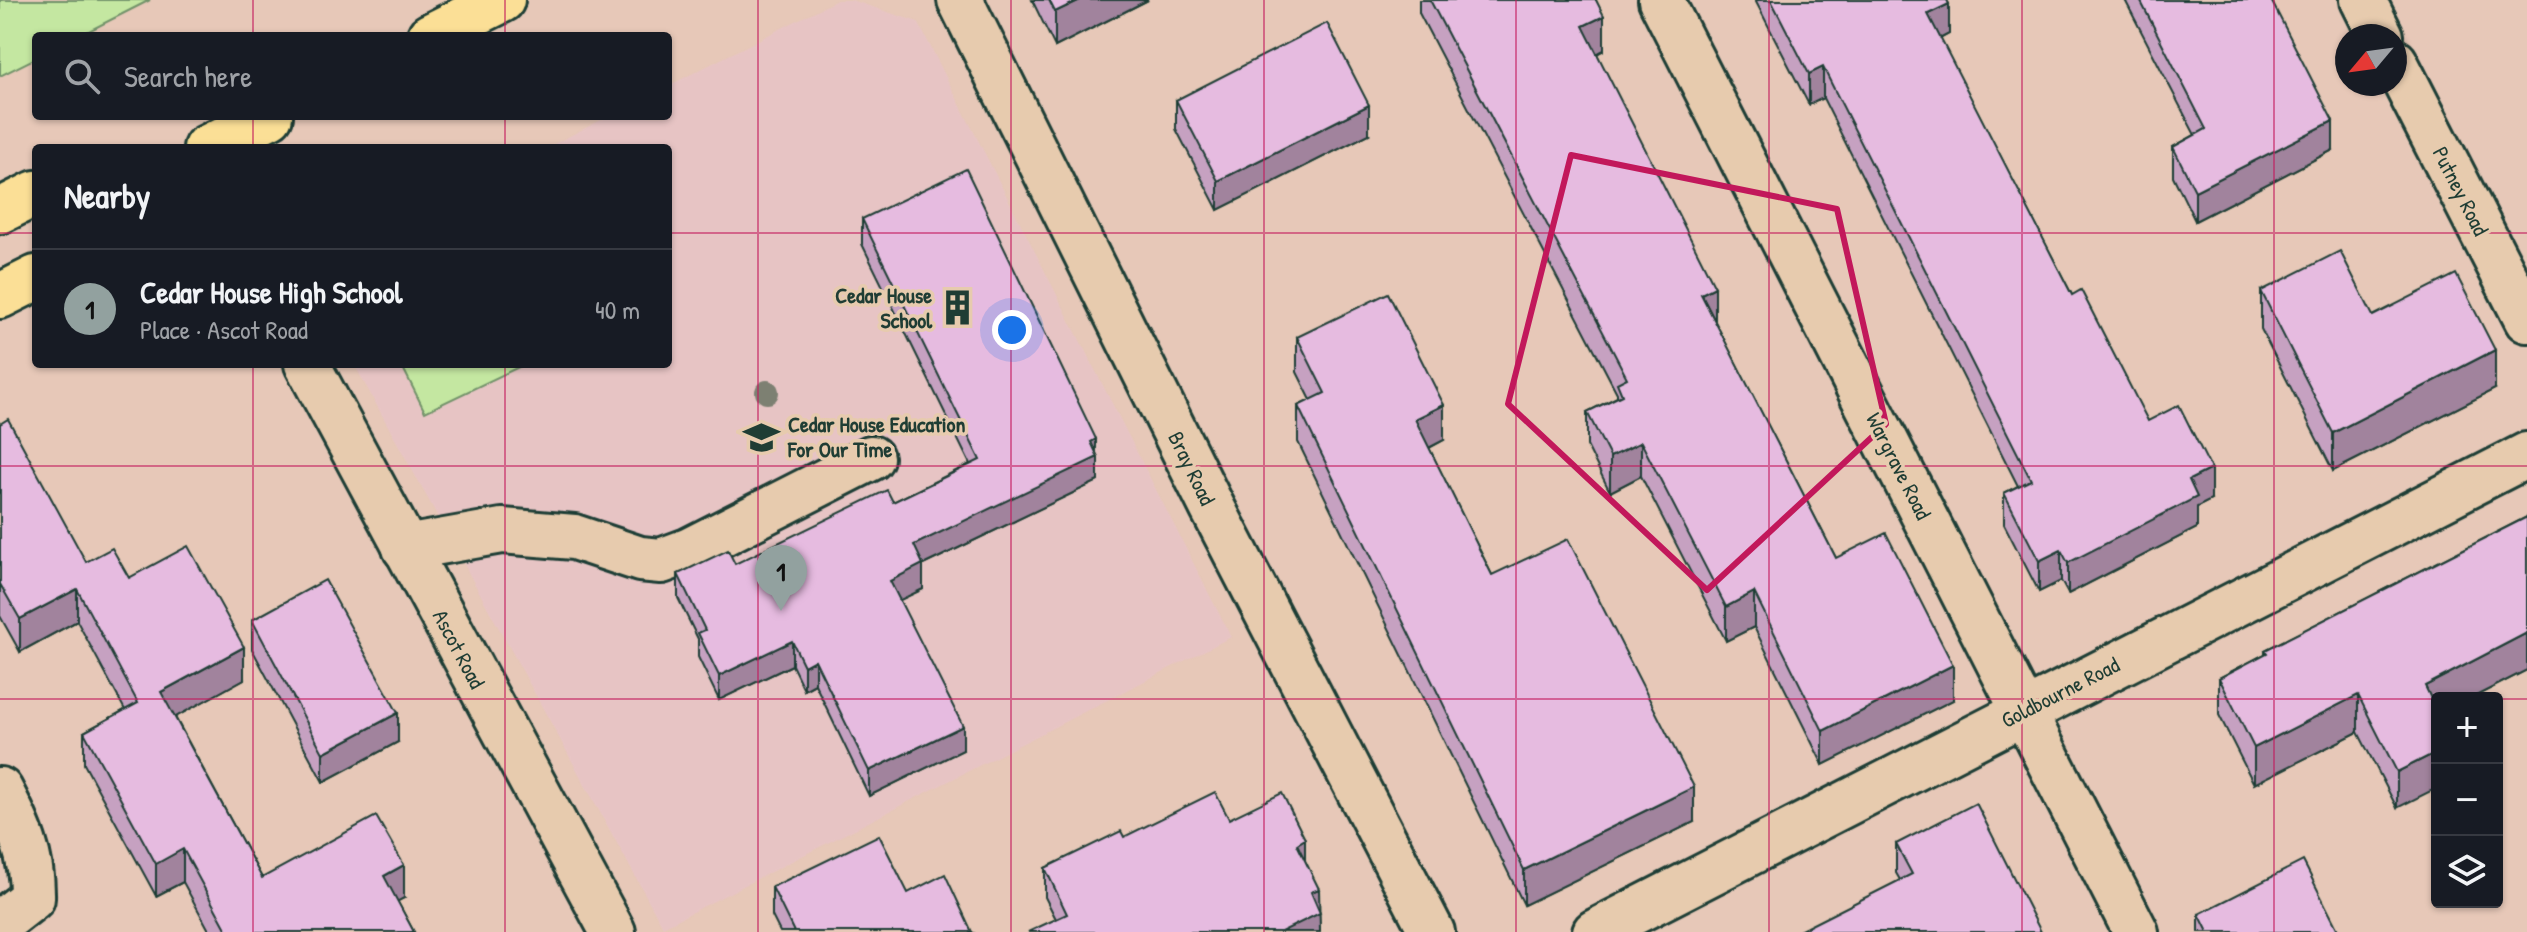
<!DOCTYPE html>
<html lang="en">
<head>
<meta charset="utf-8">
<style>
	body { margin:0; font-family:"Patrick Hand",sans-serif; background:#242831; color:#f1f3f6 }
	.controls { position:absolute; right:24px; bottom:24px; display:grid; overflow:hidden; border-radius:8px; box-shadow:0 2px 6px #0004 }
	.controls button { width:72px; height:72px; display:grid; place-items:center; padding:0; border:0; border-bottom:2px solid #363941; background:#171b24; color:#f1f3f6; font:40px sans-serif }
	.compass { position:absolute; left:2335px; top:24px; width:72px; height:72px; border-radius:50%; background:#171b24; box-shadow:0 2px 6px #0004; rotate:241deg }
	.you { position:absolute; left:1012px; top:330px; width:28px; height:28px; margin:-20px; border:6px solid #fff; border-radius:50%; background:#1a73e8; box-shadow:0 0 0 12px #1a73e833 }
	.badge { display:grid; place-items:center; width:52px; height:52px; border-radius:50%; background:#92a19f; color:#111; font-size:26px; font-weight:700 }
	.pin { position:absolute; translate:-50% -66px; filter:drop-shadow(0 2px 4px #0008) }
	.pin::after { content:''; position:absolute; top:42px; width:28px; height:24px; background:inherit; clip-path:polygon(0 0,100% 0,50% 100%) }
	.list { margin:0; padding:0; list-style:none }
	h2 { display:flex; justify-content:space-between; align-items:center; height:104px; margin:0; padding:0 32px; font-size:34px }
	h2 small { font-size:26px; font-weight:400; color:#9ea1a6 }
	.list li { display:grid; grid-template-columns:52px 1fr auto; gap:24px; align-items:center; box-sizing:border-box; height:120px; padding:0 32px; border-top:2px solid #363941 }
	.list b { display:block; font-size:30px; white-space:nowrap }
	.list p { margin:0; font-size:26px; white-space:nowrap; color:#9ea1a6 }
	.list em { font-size:26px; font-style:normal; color:#9ea1a6 }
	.icon { flex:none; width:44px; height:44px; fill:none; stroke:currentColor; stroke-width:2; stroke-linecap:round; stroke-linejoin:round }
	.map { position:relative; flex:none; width:2527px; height:932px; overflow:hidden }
	.search { position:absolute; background:#171b24; box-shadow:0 2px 6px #0004; left:32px; top:32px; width:640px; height:88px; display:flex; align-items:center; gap:20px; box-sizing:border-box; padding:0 28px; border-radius:8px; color:#9ea1a6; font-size:30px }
	.panel { position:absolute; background:#171b24; box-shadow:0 2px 6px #0004; left:32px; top:144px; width:640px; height:224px; border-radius:8px }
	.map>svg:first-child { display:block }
	.built { fill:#e7c4c4 }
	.garden { fill:#c4e7a1; stroke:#72926a; stroke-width:2 }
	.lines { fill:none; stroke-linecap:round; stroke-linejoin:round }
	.minor-casing { stroke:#1f3d34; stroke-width:50 }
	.major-casing { stroke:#1f3d34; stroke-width:50 }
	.minor { stroke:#e7cbae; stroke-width:44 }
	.major { stroke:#fbdf96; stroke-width:44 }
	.tree { fill:#7d8072 }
	.wall { fill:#c6a1c1; stroke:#1f3d34; stroke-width:2 }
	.shaded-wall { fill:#a1839d; stroke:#1f3d34; stroke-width:2 }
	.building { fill:#e6bbe0; stroke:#1f3d34; stroke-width:2 }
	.marked { fill:none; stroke:#c2185b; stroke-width:6; stroke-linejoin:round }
	.grid { fill:none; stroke:#c2185b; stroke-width:2; stroke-opacity:0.55 }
	.labels { text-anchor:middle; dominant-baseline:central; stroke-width:7; stroke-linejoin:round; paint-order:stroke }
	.street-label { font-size:22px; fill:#1f3d34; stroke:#e7cbae }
	.poi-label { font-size:22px; font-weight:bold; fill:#1f3d34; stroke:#e7cbae; text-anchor:end }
</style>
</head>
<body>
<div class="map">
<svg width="2527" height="932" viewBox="0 0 2527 932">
	<rect width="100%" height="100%" fill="#e7c8b8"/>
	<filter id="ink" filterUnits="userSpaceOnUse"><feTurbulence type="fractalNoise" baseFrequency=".0125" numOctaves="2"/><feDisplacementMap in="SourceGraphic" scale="16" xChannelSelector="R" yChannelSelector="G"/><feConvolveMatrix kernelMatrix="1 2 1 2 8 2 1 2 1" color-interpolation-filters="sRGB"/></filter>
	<g filter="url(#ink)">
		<polygon class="built" points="837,0 851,0 918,22 1231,637 663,927 354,364 668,364 668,148 546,148 609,116 668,116 668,86"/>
		<g class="garden">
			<polygon points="0,0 150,0 79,36 36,36 36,58 0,76"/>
			<polygon points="401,364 525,364 425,412"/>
		</g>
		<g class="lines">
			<defs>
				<g id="minor">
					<polyline points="960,0 1212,507 1432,932"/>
					<polyline points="1661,0 2136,932"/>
					<polyline points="2363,0 2381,36"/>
					<polyline points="2395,62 2527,320"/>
					<polyline points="307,364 613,932"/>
					<polyline points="405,548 502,531 574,537 640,559 661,561 688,551 871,458"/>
					<path d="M0,790c19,36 33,67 32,108l-32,25"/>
					<polyline points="1595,932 2527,455"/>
				</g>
				<g id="major">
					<polyline points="430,36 502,0"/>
					<polyline points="206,148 270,116"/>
					<polyline points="0,211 36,193"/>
					<polyline points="0,296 36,278"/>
				</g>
			</defs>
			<use href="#minor" class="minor-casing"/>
			<use href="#major" class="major-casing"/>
			<use href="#minor" class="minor"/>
			<use href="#major" class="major"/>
		</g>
		<circle class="tree" cx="767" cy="392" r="12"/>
		<g class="wall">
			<polygon points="1032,0 1148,0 1055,47"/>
			<polygon points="1419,0 1596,0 1604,50 1597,54 1715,322 1836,558 1953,700 1823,765 1754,627 1726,641 1641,476 1610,492 1587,446 1587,412 1617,397 1617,393 1419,13"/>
			<polygon points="1755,0 1947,0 1949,34 1940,39 2072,295 2148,421 2211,500 2197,507 2197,528 2068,594 2061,581 2039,592 2004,524 2004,493 2018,486 1823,98 1809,105"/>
			<polygon points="2125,0 2271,0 2333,150 2195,221 2173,176 2173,147 2195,135"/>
			<polygon points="1176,100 1369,134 1218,210 1176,129"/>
			<polygon points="862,219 1096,453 1098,481 923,565 923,589 899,600 963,750 869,796 815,684 804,690 792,665 719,700 698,657 698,639 678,598 678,574 735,564 893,502 970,464 862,244"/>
			<polygon points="2261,291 2373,316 2495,389 2333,471 2261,329"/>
			<polygon points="1297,337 1444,440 1429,448 1492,575 1694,822 1524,905 1298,442 1298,406 1311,400 1297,372"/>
			<polygon points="0,424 86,562 129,578 244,679 175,717 262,878 404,898 397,901 414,932 210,932 183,882 156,896 84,764 84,732 125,710 77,621 20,652 0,616"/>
			<polygon points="2527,517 2527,670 2472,698 2437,698 2397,808 2358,732 2254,784 2219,715 2219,678 2265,654 2265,650"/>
			<polygon points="252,620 398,742 323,782 252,649"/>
			<polygon points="1229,819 1305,861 1319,910 1320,932 1056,919 1045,897 1045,868 1124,837"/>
			<polygon points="1896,844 2041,932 1900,880 1896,873"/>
			<polygon points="772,887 908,893 972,932 780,932 772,916"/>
			<polygon points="2199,914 2339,932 2199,932"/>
		</g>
		<g class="shaded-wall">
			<polygon points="1080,0 1148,0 1055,47 1055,12"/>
			<polygon points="1949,4 1949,34 1928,45 1928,14"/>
			<polygon points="1604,16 1604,50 1583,61 1583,26"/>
			<polygon points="1823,67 1823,98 1809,105 1809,74"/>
			<polygon points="1369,105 1369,134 1218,210 1218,181"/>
			<polygon points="2333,121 2333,150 2195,221 2195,191"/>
			<polygon points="1715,287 1715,321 1701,294"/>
			<polygon points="2495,350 2495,389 2333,471 2333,433"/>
			<polygon points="1444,405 1444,440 1415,455 1415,419"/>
			<polygon points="1096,439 1096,458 1098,457 1098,481 923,565 923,589 890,605 890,581 914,545"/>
			<polygon points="1641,442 1641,476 1610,492 1610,457"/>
			<polygon points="2211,469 2211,500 2197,507 2197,528 2068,594 2068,563 2189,480"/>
			<polygon points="2061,550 2061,581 2039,592 2039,561"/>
			<polygon points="77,589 77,621 20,652 20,619"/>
			<polygon points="1754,592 1754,627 1726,641 1726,607"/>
			<polygon points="2527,633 2527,670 2472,698 2437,698 2437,716 2425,686"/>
			<polygon points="792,641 792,665 719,700 719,676"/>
			<polygon points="244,647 244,679 161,725 161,692"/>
			<polygon points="815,660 815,684 804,690 804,666"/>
			<polygon points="1953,665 1953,700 1823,765 1823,731"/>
			<polygon points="2358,695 2358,732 2254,784 2254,748"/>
			<polygon points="398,713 398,742 323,782 323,753"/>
			<polygon points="963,726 963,750 869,796 869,771"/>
			<polygon points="2437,752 2437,788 2397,808 2397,772"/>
			<polygon points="1694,787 1694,822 1524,905 1524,870"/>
			<polygon points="1305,839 1305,868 1297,844"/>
			<polygon points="183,849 183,882 156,896 156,864"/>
			<polygon points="404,865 404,898 384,909 384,876"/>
			<polygon points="1319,889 1320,932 1281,932 1311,892"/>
		</g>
		<g class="building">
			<polygon points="1049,0 1080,0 1055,12"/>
			<polygon points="1430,0 1596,0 1604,16 1583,26 1715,287 1701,294 1836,558 1886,533 1953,665 1823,731 1754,592 1726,607 1641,442 1610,457 1587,412 1622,395 1617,383 1627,378"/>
			<polygon points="1771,0 1947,0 1949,4 1928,14 2072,295 2081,290 2148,421 2179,405 2211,469 2189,480 2197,497 2068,563 2061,550 2039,561 2004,493 2031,480 1823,67 1809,74"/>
			<polygon points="2140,0 2271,0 2333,121 2195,191 2173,147 2206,129"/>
			<polygon points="1327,23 1369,105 1218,181 1176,100"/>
			<polygon points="966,169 1096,439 1091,442 1098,457 914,545 923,564 890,581 963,726 869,771 815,660 804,666 792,641 719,676 698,633 705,630 678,574 728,550 735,564 887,490 893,502 980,460 862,219"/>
			<polygon points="2340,251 2373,316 2456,274 2495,350 2333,433 2261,291"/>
			<polygon points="1388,293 1444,405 1415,419 1492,575 1568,539 1694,787 1524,870 1298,406 1325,393 1297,337"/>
			<polygon points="8,419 86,562 112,548 129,578 188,546 244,647 161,692 262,878 376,816 404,865 384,876 414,932 228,932 183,849 156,864 84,732 138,703 77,589 20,619 0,584 0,424"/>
			<polygon points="2527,517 2527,633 2425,686 2437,711 2437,752 2397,772 2358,695 2254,748 2219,678 2267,653 2265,650"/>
			<polygon points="325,580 398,713 323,753 252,620"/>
			<polygon points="1215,792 1229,819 1282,793 1305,839 1297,844 1319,889 1311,892 1320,913 1281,932 1028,932 1067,914 1045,868 1121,831 1124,837"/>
			<polygon points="1976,803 2041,932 1797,932 1912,874 1896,844"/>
			<polygon points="879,835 908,893 945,874 972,932 794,932 772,887"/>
			<polygon points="2303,861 2339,932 2208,932 2199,914"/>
		</g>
	</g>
	<path class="marked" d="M1571,155l266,54 49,215 -179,166 -199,-186z"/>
	<path class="grid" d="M253,0v36M505,0v36M758,0v932M1011,0v932M1264,0v932M1516,0v932M1769,0v932M2022,0v932M2274,0v932M253,116v32M505,116v32M0,233h36M668,233h1859M253,364v568M505,364v568M0,466h2527M0,699h2437M2497,699h30"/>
	<defs>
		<symbol id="building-bare" viewBox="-9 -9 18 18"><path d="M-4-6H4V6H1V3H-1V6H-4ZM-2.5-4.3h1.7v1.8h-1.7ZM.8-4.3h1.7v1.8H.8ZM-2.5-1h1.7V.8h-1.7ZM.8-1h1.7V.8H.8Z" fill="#1f3d34" stroke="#e7cbae" stroke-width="2.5" paint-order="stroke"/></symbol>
		<symbol id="school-bare" viewBox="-9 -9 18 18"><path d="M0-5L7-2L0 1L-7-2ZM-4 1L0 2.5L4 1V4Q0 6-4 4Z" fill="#1f3d34" stroke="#e7cbae" stroke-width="2.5" paint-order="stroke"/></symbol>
	</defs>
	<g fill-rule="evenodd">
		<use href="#building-bare" x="932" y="282" width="51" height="51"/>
		<use href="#school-bare" x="736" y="412" width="51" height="51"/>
	</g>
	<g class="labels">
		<g class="street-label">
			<text transform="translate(2461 191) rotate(63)">Putney Road</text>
			<text transform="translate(1899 466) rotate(63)">Wargrave Road</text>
			<text transform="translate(1192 468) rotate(64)">Bray Road</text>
			<text transform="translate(459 649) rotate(62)">Ascot Road</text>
			<text transform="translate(2060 692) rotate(-27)">Goldbourne Road</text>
		</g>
		<g class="poi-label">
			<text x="932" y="295">Cedar House<tspan x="932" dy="25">School</tspan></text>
			<text x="788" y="424" text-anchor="start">Cedar House Education<tspan x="788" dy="25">For Our Time</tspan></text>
		</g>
	</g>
</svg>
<div class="controls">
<button>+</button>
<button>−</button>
<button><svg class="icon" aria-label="layers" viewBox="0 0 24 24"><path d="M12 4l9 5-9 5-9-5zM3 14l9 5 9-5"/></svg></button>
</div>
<svg class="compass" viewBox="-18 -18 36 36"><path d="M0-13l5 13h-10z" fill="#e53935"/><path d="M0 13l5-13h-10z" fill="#9ea1a6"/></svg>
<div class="you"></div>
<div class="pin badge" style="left:781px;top:611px">1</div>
<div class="search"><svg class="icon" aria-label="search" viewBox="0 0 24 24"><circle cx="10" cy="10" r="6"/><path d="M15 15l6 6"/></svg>Search here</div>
<section class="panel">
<h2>Nearby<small></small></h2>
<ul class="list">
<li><span class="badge">1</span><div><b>Cedar House High School</b><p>Place · Ascot Road</p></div><em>40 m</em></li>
</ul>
</section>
</div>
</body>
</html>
